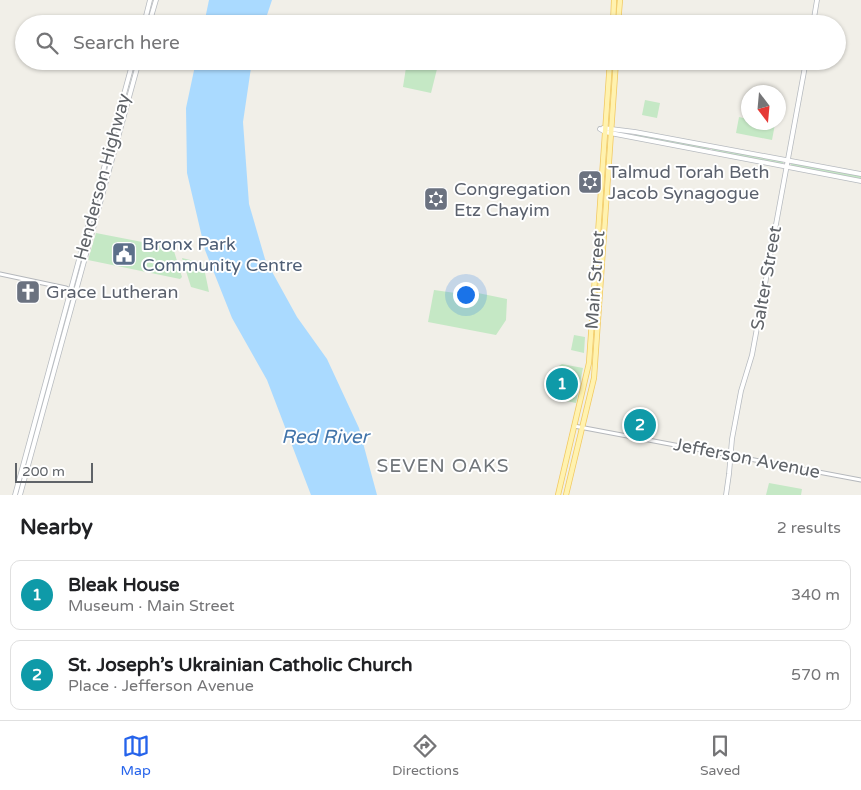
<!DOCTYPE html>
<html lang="en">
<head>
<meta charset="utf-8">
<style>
	body { margin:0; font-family:"Varela Round",sans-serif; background:#f6f6f6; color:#202124 }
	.compass { position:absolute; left:741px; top:85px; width:45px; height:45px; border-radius:50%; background:#fff; box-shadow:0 1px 4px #0004; rotate:164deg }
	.scale { position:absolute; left:15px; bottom:12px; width:78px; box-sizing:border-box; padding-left:5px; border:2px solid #5f6368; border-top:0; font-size:14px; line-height:18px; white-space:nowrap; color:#5f6368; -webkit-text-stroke:4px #fff; paint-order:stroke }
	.you { position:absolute; left:465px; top:294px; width:18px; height:18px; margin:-12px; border:4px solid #fff; border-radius:50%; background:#1a73e8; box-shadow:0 0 0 8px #1a73e833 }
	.badge { display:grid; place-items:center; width:32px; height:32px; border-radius:50%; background:#2563eb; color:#fff; font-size:16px; font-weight:700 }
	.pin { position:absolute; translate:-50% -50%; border:2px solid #fff; box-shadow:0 1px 5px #0006 }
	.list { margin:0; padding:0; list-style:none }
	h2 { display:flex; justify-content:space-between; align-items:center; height:65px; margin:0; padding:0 20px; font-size:21px }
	h2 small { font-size:16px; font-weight:400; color:#757577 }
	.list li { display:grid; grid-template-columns:32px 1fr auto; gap:15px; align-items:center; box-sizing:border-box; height:70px; margin:0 10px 10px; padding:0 10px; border:1px solid #e0e0e0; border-radius:10px }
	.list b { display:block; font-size:19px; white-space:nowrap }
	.list p { margin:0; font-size:16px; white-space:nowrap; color:#757577 }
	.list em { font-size:16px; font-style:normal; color:#757577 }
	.icon { flex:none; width:28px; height:28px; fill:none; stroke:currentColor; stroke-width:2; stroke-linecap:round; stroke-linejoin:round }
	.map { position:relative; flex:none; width:861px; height:495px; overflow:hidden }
	.search { position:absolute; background:#fff; box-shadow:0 1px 4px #0004; left:15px; right:15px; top:15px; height:55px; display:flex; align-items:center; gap:12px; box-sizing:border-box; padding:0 18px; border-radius:28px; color:#757577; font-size:19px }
	.sheet { height:225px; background:#fff }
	nav { display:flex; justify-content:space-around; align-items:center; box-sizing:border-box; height:70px; border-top:1px solid #e0e0e0; background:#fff; font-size:14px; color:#757577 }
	nav a { display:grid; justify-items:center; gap:2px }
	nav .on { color:#2563eb }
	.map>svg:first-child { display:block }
	.green { fill:#c5e8c5 }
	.water { fill:#aadaff }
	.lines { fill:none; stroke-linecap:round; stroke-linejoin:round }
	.tertiary-casing { stroke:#b5b8bc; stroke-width:5 }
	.secondary-casing { stroke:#b6babf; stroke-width:5.5 }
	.primary-casing { stroke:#f2c960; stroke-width:6 }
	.tertiary { stroke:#fff; stroke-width:3 }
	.secondary { stroke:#fff; stroke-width:4 }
	.primary { stroke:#fff2af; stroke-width:4.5 }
	.labels { text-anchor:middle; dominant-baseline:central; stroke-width:4; stroke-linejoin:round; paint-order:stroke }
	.worship-label { font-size:18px; fill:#5b616d; stroke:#fff; text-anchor:start }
	.street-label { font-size:18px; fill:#5f6368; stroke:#fff }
	.service-label { font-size:18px; fill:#4e5e75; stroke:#fff; text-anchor:start }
	.water-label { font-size:19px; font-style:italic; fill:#4174aa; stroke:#fff }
	.neighbourhood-label { font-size:19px; letter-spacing:1px; fill:#70757a; stroke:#fff }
</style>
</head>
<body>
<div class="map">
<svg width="861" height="495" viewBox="0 0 861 495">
	<rect width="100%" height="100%" fill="#f1efe8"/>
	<g class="green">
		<polygon points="407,61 439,61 431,93 403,87"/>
		<polygon points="645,100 660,103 657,118 642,115"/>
		<polygon points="739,117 748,119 748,122 775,124 772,140 736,133"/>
		<polygon points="636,134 709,147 709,149 708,150 636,136"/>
		<polygon points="712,148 783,161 783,163 778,164 712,151"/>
		<polygon points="795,163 861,175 861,179 791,166 791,164"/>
		<polygon points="96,233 173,248 182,277 180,279 88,260"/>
		<polygon points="182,258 203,263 209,292 191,287"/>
		<polygon points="434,290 477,296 478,293 507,299 506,320 496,335 428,322"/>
		<polygon points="574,335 585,337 584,353 571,350"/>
		<polygon points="562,364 583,368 576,403 551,398 553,386 555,386 557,367"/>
		<polygon points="769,483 802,489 801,495 766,495"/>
	</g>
	<g class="water">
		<polygon points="209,0 272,0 264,24 204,24"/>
		<polygon points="196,61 252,61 243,122 249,204 265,259 297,317 327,359 359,428 377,495 311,495 267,380 232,318 205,250 187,173 186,108"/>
	</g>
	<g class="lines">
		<defs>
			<g id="tertiary">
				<polyline points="0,274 66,288 76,293"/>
				<polyline points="574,426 861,480"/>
			</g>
			<g id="secondary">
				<polyline points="144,24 150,0"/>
				<polyline points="149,24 156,0"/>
				<polyline points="813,24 817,0"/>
				<polyline points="603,128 635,132 861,174"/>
				<polyline points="600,129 605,132 861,181"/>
				<polyline points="15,495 133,61"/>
				<polyline points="20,495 139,61"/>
				<polyline points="726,495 729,474 732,439 741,391 752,355 806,61"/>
			</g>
			<g id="primary">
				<polyline points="613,24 614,0"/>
				<polyline points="618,24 620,0"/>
				<polyline points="558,495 589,363 610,61"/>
				<polyline points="566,495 594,378 616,61"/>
			</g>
		</defs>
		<use href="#tertiary" class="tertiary-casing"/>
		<use href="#secondary" class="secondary-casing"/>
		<use href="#primary" class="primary-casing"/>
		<use href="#tertiary" class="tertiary"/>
		<use href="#secondary" class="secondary"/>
		<use href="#primary" class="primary"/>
	</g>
	<defs>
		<symbol id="synagogue-square" viewBox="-11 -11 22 22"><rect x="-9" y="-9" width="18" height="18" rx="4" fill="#6b7280" stroke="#fff"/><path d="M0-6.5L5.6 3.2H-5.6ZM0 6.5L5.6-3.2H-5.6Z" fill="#fff"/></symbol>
		<symbol id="civic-square" viewBox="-11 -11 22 22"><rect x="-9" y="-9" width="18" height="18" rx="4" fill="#5c6f8a" stroke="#fff"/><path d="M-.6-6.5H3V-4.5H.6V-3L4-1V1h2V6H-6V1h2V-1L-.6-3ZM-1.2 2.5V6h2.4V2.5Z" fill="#fff"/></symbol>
		<symbol id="church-square" viewBox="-11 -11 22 22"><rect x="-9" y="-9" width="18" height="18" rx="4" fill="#6b7280" stroke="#fff"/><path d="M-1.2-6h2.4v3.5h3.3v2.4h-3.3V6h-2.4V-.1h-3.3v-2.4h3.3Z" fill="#fff"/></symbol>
	</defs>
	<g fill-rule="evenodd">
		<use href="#synagogue-square" x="576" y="168" width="28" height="28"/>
		<use href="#synagogue-square" x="422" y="185" width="28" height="28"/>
		<use href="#civic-square" x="110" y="240" width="28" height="28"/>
		<use href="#church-square" x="14" y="278" width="28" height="28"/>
	</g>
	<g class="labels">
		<g class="worship-label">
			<text x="608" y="172">Talmud Torah Beth<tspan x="608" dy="21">Jacob Synagogue</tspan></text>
			<text x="454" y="189">Congregation<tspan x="454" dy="21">Etz Chayim</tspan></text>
			<text x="46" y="292">Grace Lutheran</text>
		</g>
		<g class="street-label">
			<text transform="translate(102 177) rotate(-75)">Henderson Highway</text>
			<text transform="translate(766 278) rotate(-80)">Salter Street</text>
			<text transform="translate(595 280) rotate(-86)">Main Street</text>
			<text transform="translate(747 458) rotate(11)">Jefferson Avenue</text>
		</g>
		<g class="service-label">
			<text x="142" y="244">Bronx Park<tspan x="142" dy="21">Community Centre</tspan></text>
		</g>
		<g class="water-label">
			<text x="325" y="437">Red River</text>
		</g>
		<g class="neighbourhood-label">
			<text x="443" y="466">SEVEN OAKS</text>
		</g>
	</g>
</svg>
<svg class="compass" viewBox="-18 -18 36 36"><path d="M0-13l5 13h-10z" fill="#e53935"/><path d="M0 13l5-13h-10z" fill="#757577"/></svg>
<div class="scale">200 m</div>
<div class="you"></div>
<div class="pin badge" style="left:562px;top:384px;background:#0f9aa8">1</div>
<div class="pin badge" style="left:640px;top:425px;background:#0f9aa8">2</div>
<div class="search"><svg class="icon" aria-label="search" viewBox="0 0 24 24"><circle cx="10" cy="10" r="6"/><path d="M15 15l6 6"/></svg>Search here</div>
</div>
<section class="sheet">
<h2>Nearby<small>2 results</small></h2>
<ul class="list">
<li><span class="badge" style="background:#0f9aa8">1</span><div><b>Bleak House</b><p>Museum · Main Street</p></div><em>340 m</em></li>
<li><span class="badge" style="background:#0f9aa8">2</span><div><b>St. Joseph’s Ukrainian Catholic Church</b><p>Place · Jefferson Avenue</p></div><em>570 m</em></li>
</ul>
</section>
<nav>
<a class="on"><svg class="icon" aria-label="map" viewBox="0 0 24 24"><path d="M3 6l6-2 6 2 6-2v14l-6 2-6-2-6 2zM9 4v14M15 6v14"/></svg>Map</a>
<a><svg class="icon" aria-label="directions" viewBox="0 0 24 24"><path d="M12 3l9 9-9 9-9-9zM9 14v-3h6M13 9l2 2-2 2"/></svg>Directions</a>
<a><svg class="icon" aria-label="saved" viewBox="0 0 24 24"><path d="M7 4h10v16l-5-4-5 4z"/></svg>Saved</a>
</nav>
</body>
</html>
